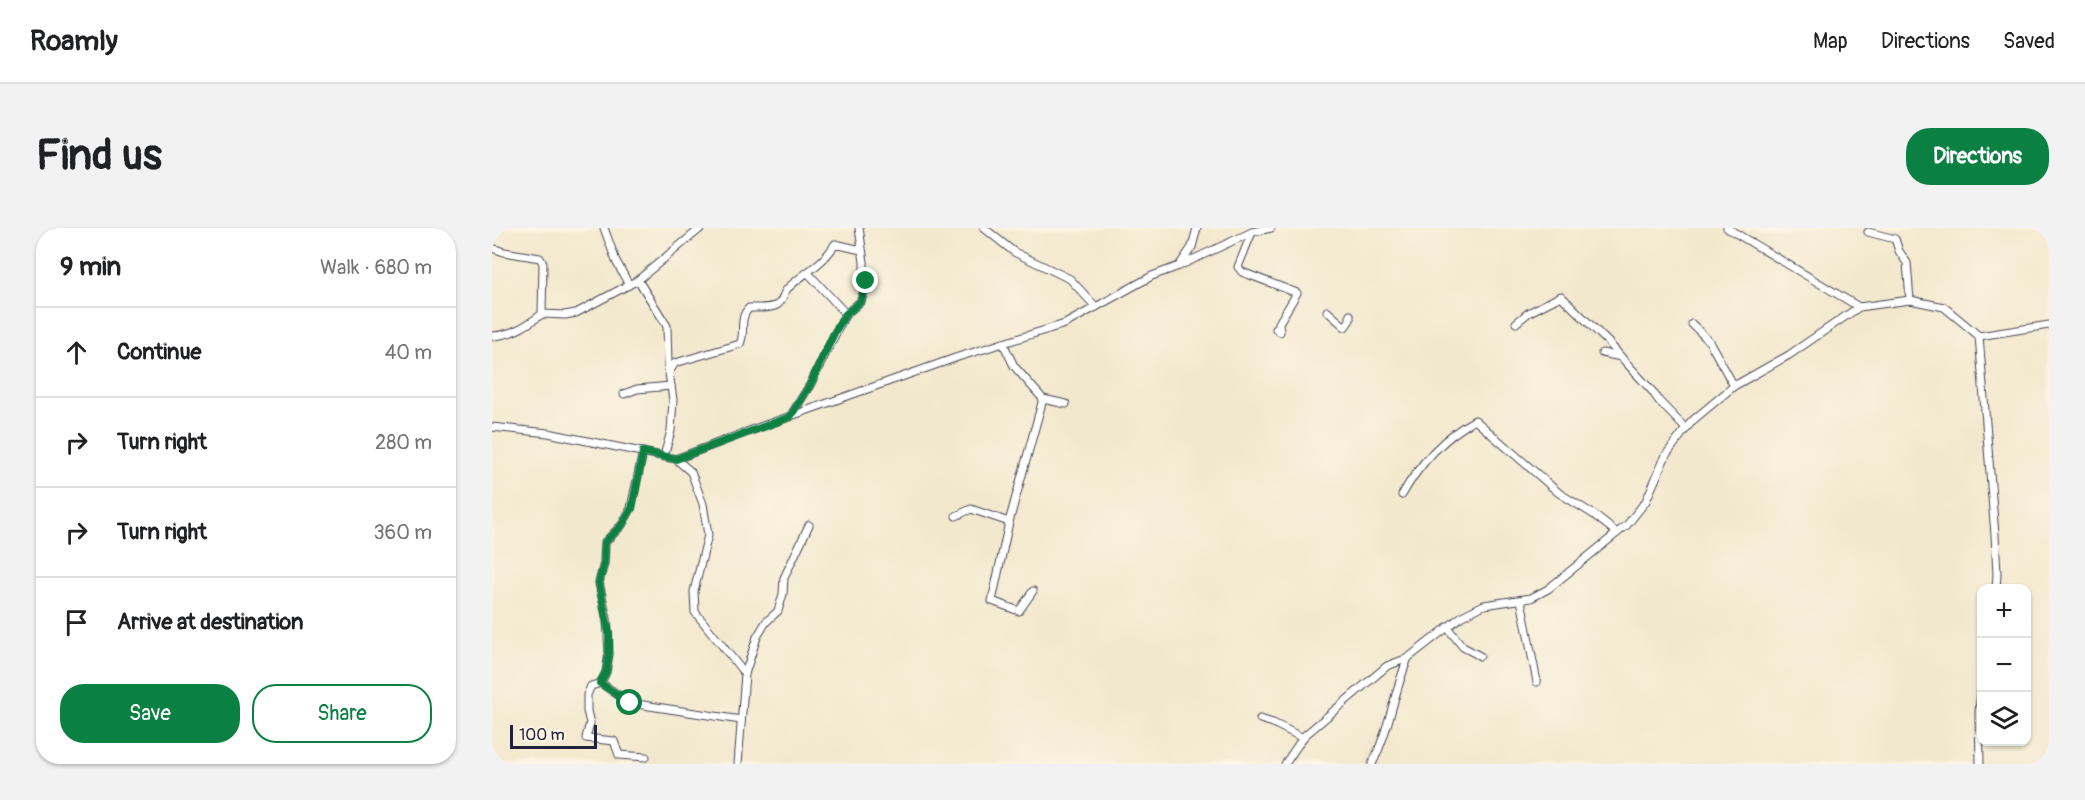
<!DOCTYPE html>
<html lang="en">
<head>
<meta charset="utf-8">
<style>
	body { margin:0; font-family:Pangolin,sans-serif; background:#f2f2f2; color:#202124 }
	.controls { position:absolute; right:18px; bottom:18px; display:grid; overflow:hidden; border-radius:12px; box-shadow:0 2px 4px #0004 }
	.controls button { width:54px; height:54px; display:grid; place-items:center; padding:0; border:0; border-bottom:2px solid #e0e0e0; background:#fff; color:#202124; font:30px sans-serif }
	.scale { position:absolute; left:18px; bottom:15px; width:87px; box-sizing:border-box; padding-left:6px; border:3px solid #22223b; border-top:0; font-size:16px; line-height:21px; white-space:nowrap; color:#22223b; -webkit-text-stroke:4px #fcf5e5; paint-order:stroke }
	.stop { position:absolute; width:18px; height:18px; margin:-14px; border:4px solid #0b8043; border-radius:50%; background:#fff }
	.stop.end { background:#0b8043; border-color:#fff; box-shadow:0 2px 6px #0008 }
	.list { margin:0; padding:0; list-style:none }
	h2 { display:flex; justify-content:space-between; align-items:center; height:78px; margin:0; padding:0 24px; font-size:26px }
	h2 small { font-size:20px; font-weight:400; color:#757577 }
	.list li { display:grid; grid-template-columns:39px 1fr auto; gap:18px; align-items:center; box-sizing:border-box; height:90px; padding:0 24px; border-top:2px solid #e0e0e0 }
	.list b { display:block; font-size:22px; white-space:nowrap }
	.list em { font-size:20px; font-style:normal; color:#757577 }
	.actions { display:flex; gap:12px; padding:18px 24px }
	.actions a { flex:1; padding:14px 0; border:2px solid #0b8043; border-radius:24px; text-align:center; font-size:21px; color:#0b8043 }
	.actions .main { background:#0b8043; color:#fff }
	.icon { flex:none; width:33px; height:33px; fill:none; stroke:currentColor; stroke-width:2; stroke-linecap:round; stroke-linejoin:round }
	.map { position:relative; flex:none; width:1557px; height:536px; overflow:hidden; border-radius:24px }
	header { display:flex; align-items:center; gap:36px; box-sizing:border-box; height:84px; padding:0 30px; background:#fff; border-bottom:2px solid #e0e0e0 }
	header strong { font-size:28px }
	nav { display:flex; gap:33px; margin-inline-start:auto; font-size:21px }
	.intro { display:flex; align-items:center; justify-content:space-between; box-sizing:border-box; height:144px; padding:0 36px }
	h1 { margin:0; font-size:42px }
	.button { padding:15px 27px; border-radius:24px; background:#0b8043; color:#fff; font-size:21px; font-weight:700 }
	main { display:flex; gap:36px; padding:0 36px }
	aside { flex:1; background:#fff; border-radius:24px; box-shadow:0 2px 4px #0004 }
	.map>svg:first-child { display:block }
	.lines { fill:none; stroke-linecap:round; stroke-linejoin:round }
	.minor-casing { stroke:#414051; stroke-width:9 }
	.minor { stroke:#fff; stroke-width:7 }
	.route { stroke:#0b8043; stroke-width:8 }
</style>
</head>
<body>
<header>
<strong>Roamly</strong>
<nav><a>Map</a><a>Directions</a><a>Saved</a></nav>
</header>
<div class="intro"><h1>Find us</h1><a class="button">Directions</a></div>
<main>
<aside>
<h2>9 min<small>Walk · 680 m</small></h2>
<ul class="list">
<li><svg class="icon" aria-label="ahead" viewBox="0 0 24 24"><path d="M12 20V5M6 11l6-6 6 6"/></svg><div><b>Continue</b></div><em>40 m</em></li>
<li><svg class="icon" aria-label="right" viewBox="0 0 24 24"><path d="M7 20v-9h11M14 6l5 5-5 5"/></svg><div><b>Turn right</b></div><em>280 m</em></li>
<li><svg class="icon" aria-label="right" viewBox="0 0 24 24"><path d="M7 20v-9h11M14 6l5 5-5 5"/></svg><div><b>Turn right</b></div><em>360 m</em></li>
<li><svg class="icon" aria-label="arrive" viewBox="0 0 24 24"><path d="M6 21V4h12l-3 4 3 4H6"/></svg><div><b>Arrive at destination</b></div></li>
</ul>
<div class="actions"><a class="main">Save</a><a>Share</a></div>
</aside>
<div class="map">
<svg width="1557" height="536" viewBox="0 0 1557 536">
	<rect width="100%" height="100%" fill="#fcf5e5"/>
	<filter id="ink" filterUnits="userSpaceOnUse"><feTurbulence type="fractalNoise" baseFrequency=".0167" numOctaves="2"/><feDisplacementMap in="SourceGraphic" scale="12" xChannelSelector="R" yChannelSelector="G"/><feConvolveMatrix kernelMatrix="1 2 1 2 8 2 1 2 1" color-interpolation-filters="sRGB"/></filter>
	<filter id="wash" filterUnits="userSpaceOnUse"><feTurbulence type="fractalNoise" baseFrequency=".008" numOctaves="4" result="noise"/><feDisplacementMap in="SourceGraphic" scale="24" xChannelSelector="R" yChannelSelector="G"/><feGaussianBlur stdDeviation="1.35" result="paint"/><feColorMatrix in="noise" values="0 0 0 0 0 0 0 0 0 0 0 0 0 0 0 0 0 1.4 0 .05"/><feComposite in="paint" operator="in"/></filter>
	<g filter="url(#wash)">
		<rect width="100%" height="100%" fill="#f2e8cd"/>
	</g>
	<g filter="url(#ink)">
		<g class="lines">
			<defs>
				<g id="minor">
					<polyline points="112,0 124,33 137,57"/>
					<polyline points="492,0 522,24 578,51 604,79"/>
					<polyline points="1235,0 1367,79 1418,72 1452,79 1487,108 1557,97"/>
					<polyline points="760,4 746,39 750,44 805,65 787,95 788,104 784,101"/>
					<polyline points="1376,4 1403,11 1407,23 1415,35 1418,72"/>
					<polyline points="0,20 12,24 48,30 51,35 50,86"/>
					<polyline points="687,38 700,19 705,0"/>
					<polyline points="316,45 354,86"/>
					<polyline points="146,52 175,98 176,138 181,172 179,203 172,228"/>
					<polyline points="835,83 853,99 858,92 858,87"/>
					<polyline points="1024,95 1036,85 1069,68 1117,115 1129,129"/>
					<polyline points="1200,96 1217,113 1242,158"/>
					<path d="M0,108c20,-1 34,-10 50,-22l23,1 11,-2 62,-33 63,-52"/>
					<polyline points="1487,108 1503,307 1505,346 1504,361"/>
					<polyline points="511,115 522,138 551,171 574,176"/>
					<polyline points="1110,125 1129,129 1160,163 1167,173 1194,201"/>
					<path d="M177,144l6,-9 65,-19c6,-13 -2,-25 9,-36 8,0 21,1 28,-3 6,-4 6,-11 10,-16 16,-16 37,-25 48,-45l26,6"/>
					<polyline points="132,166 145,161 179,158"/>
					<polyline points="298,189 318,157 353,87 369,73 372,64 372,34 367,0"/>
					<polyline points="0,199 56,205 184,231 265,200 466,129 573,96 660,48 687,38 760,4 779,0"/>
					<polyline points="184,231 199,244 211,276 216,307 202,363 203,384 253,446"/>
					<path d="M910,267c18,-32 40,-57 73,-75l84,73 34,21 24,19"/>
					<polyline points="464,288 479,281 517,294"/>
					<polyline points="541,363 527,383 500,373 517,294 551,171"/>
					<polyline points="1029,372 1045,454"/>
					<polyline points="955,399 971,419 988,428"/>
					<polyline points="109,455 114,444 117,426 115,391 107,355 112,335 113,314 130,297 139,280 151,224"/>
					<polyline points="768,491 781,495 811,510"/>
					<polyline points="154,529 127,527 122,513 94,510 98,495 95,483 95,467 99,458 109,455 138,475 249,492"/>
					<polyline points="246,536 253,446 265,409 274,394 286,383 291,366 292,350 317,297"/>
					<polyline points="793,536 812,508 895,438 916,430 970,388 992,377 1039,370 1056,361 1135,297 1154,273 1174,227 1200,193 1242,158 1297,127 1367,79"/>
					<path d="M880,536c17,-33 22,-72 36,-106"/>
					<polyline points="1488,536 1487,484 1490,456"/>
				</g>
			</defs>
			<use href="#minor" class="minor-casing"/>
			<use href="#minor" class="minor"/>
		</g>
	</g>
	<g class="lines" filter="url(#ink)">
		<polyline class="route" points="138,475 108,455 114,444 117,426 117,405 107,355 112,335 113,314 130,297 140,280 151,224 184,231 298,189 318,157 342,105 353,87 369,73 374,53"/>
	</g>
</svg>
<div class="controls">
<button>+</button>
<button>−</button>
<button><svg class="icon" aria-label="layers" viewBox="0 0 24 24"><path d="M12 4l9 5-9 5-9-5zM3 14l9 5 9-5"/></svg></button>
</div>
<div class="scale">100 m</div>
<div class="stop" style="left:138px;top:475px"></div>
<div class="stop end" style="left:374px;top:53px"></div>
</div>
</main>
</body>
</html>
